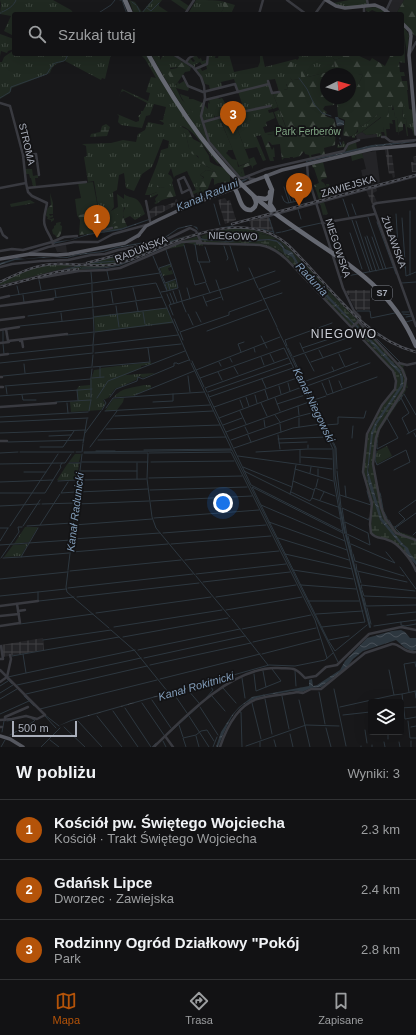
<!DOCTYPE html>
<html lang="pl">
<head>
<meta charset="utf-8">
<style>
	body { margin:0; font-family:Arial,sans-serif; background:#1b1b1d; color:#f1f3f6 }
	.controls { position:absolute; right:12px; bottom:12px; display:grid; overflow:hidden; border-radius:4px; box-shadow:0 4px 16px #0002 }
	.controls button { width:36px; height:36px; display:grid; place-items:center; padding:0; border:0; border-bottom:1px solid #313234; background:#121214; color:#f1f3f6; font:20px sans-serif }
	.compass { position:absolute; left:320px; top:68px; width:36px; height:36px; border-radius:50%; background:#121214; box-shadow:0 4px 16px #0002; rotate:85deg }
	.scale { position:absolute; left:12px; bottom:10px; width:65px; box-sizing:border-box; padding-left:4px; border:2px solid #aaafbb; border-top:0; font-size:11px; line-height:14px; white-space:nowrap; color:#aaafbb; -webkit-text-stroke:3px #131315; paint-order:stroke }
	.you { position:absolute; left:223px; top:503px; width:14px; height:14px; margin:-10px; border:3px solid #fff; border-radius:50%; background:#1a73e8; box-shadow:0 0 0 6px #1a73e833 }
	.badge { display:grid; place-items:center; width:26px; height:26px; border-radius:50%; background:#b45309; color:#fff; font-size:13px; font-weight:700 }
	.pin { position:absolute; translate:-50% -33px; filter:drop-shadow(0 1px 2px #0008) }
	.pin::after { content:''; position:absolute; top:21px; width:14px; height:12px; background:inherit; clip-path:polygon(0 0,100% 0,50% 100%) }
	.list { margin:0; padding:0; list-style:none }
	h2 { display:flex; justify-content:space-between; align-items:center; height:52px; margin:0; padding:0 16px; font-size:17px }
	h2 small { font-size:13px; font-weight:400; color:#9c9ea0 }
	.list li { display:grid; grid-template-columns:26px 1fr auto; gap:12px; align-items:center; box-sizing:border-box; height:60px; padding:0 16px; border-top:1px solid #313234 }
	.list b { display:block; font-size:15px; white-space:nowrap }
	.list p { margin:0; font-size:13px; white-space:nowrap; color:#9c9ea0 }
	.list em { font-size:13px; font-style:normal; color:#9c9ea0 }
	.icon { flex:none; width:22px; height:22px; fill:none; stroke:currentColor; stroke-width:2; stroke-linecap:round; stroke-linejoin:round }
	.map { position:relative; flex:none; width:416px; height:747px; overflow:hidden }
	.search { position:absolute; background:#121214; box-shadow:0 4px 16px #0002; left:12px; right:12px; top:12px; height:44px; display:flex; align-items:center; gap:10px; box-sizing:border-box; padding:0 14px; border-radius:4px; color:#9c9ea0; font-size:15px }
	.sheet { height:232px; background:#121214 }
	nav { display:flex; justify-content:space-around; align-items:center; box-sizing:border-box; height:56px; border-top:1px solid #313234; background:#121214; font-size:11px; color:#9c9ea0 }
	nav a { display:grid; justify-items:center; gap:2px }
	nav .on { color:#b45309 }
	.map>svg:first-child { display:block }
	.built { fill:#242427 }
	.industrial { fill:url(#industrial-grid) }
	.grass { fill:url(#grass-tufts); fill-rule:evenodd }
	.forest { fill:url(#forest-firs) }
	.wetland { fill:url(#wetland-marsh) }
	.cemetery { fill:url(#cemetery-stones) }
	.garden { fill:#202921 }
	.water { fill:url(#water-waves) }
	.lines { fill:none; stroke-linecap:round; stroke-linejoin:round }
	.stream { stroke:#2d373f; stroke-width:1 }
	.canal { stroke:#2d373f; stroke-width:2 }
	.minor { stroke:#393a40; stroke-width:2.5 }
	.major { stroke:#55575f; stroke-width:3.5 }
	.highway { stroke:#656871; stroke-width:4.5 }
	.rail-casing { stroke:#4c4e55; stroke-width:2.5 }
	.rail { stroke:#131315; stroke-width:1; stroke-dasharray:3; stroke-linecap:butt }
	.labels { text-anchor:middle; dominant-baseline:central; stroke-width:3.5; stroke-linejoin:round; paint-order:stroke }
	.shield { fill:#131315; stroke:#7d8089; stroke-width:1 }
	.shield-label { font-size:9px; font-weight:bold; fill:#aaafbb }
	.park-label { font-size:10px; fill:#80a684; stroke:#131315 }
	.street-label { font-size:10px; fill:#aaafbb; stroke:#131315 }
	.water-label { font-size:11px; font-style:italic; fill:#809bb7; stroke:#131315 }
	.quarter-label { font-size:12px; letter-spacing:1px; fill:#cbced6; stroke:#131315 }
</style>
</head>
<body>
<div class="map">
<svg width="416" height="747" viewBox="0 0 416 747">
	<defs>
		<pattern id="industrial-grid" width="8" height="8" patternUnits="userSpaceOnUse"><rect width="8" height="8" fill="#242427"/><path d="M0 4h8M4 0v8" fill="none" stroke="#414144"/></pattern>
		<pattern id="grass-tufts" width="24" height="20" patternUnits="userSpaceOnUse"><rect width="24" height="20" fill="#202921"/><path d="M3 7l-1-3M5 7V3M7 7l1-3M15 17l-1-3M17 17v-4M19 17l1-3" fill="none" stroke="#3e463f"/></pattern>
		<pattern id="forest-firs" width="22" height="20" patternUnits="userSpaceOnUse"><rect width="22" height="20" fill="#202921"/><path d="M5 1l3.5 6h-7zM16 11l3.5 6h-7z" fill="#3e463f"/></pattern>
		<pattern id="wetland-marsh" width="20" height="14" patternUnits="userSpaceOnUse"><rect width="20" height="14" fill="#202921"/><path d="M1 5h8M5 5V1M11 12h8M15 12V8" fill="none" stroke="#3e463f"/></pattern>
		<pattern id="cemetery-stones" width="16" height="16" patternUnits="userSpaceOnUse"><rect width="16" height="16" fill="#202921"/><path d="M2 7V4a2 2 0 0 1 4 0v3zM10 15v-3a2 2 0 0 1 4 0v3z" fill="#3e463f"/></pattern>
		<pattern id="water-waves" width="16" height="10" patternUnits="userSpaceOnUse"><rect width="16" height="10" fill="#2d373f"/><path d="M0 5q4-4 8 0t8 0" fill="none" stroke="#495159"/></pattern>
	</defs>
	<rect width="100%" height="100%" fill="#18181a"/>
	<g class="built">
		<polygon points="392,0 404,0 396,14 388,11"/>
		<polygon points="362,132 366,135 377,134 377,137 357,140 356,135"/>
		<polygon points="376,151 380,182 365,187 361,170 366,169 362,153"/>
		<polygon points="228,227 242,227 260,229 280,238 306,263 307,262 309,265 360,319 358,321 287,246 273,236 258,230 242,228 224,229 201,235 200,232 210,229 211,231"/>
		<polygon points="196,233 197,236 174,244 124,264 103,268 64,271 0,287 0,281 30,268 48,264 78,264"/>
		<polygon points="66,245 67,252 57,252 55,247"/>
		<polygon points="361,320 384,338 404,348 416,351 416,353 400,348 386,341 364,326 359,321"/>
	</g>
	<g class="industrial">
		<polygon points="388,149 389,155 392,155 395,177 393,178 392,174 389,174 385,150"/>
		<polygon points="416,156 416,172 412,172 411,162 414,162 413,157"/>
		<polygon points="376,187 377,191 373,193 377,202 372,204 366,190"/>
		<polygon points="225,198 227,201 230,200 236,220 225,224 218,200"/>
		<polygon points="177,199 178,204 150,219 148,212 154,207 162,205 165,206 175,202 175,200"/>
		<polygon points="269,216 274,231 251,227 249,221"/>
		<polygon points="350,290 370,290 370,310 356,310 349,297 350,295 348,295 346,291"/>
		<polygon points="43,638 44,650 3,657 1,645"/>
	</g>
	<g class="grass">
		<polygon points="0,0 53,0 71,10 74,14 14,14 14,36 4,31 11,16 0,14 1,4"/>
		<polygon points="129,0 135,2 142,12 152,0 162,0 159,4 159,6 171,14 134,14"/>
		<polygon points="171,0 180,0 189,6 187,11"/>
		<path d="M196,0c7,0 19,0 25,1l3,7 -4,6h-19l-6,-2 -1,2h-6z"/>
		<polygon points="349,0 367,0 367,5 343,7 333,3"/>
		<polygon points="0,34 14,39 14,49 8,51 7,53 1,51 0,56"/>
		<path d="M14,50v4h97l-6,25 -3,-1 -1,2 -36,-19c-9,3 -12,3 -15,12l-38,15 -2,5 -10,6v-37h2l2,-5z"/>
		<path d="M142,54h5l71,107 -1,1 2,1 -1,1c-9,-10 -26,-37 -37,-38l5,9 3,13 17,18 11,6 -11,-2 -6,5 4,3v1l-6,-2 2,14 -8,4 -1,-3 5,-2 -9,-19 -12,5 -1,2 -3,-10 -3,6 3,2 2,4 -1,3 1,3 -13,2 -3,-3v7l-8,3h-4c5,-16 13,-29 16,-45l7,-2 1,-7 -6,-2 -11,28 -10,7 -8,17 -8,-3 -2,-15 -5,2 -2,15 -4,2 1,15 -3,4 -12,2 -5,-32 -6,1 -4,-25 3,-1 -1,-10 -4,-2 29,-1 12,-3 13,2 2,-8 7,-4 3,-8 15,3 1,-2 -5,-3h4l3,-13 -12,-3 -4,11 -4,1 -4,12 -21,-3 -3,-3 1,-6 -2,-2 19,8 3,-1v-3l-1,-2 3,-2v-3h2l4,-8 -23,-12 -3,1 -3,7 4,-10 26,12 2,-8 -4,-1 5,-15 5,1 -11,-19 -3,-3z"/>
		<path d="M151,54h9v6l3,-5 -1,-1h10l10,7 -3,6 -9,1 6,18 2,-4 1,2 5,-3 5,7 -1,3 -12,-3 6,12 6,5 4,7h8l1,-1v6l8,27 28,33c-34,-37 -62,-79 -86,-123z"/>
		<path d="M208,54h8l-1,4h3l1,-4h10l5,18 24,-5 2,-5v-8h2l3,13 31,-8 1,1 2,-2 -1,-4h39l-4,4 2,2 8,-3 -9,5 2,12 -2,-1 -1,-10 -5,9 -20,5 -4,-7 -3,9 -8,1 -3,-3 3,5 -7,2 2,5 -5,1 -5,-6 -1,1 -2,-6 -7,1 1,5 4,9 13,34 -11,3 -1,3 -18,2 10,24 -3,1 -6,-14 -12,2 -14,-36 -16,4 -1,-2v3l-10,3 -3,-4 3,-12 4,4v-7l2,2 -1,-4 9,-3 1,2 3,-1 5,8h2l1,4 13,-3 -9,-28 -13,3 1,5 -12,3 -1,-5 -4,-1 -3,-7 -5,-7 3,-3 2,4 5,-2 -1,-4zM271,106l2,3 5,-2 1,3 -5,2 5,13 -5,2 1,4 -10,2 -2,-6 4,-1 -1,-4 9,-4 -2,-6 -4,1 -1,-3 4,-1z"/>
		<polygon points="196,55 199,59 201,58 202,61 206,60 206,64 202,65 200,62 195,65 195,68 187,62 190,58 193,62 195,61 192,57"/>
		<polygon points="358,74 363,75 358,85 359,86 356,89 351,90 350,84 354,86 351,79 353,78"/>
		<polygon points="407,90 409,109 413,110 415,136 414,136 412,129 407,127 406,119 403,118 402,104 404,93 404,106 407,108 406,95"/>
		<polygon points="393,105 392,110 394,110 395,117 397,118 399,135 398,132 396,132 395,120 392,120 393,124 389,123 388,106"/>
		<path d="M378,114c-3,9 -15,16 -23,22v2h-3v-2l6,-4v-12l3,7z"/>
		<polygon points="219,117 233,150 228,150 228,151 226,153 226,159 237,171 240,175 242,173 240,170 243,168 245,176 240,177 210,144 204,122"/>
		<polygon points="382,117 384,132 381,132 382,136 377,137 377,134 366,135 362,132"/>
		<polygon points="343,141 344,141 345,145 356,142 357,149 343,152 346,151 348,146 346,150 344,147 338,148 337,147 338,144 340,146 341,146"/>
		<polygon points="25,169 32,169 33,176 38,175 38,178 35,178 36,186 33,186 31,178 30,178 29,174 25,174"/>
		<path d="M117,194l7,5v-5c3,3 8,3 12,5 5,3 7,10 9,15l-10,6 -5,-4 -6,3 -1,-6 2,-5 -1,-1h-6z"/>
		<polygon points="30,200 35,203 11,207 10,204"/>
		<polygon points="324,202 328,214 323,215 320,203"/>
		<path d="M239,228c20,2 37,7 51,21l68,72 -1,1 -36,-39 -2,1 -1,-1 -1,-3 -11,-10v-3l-16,-17 -2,1c-4,-3 -5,-7 -8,-9 -8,-7 -18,-8 -27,-9l4,1h-4l-4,-4c-20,-2 -30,3 -48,5l21,-5z"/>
		<path d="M195,234l2,1c-9,3 -19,5 -27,9 -30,11 -52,24 -85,21v-1zM139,251l4,1c-11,4 -24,11 -37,10v-3z"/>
		<path d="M198,236l3,5 3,1 46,1 9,-1v1c18,2 27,14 39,26l-14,-13 -16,-10 -58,-2 -1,1 -6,-1v2l-17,-3 -2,1v2l-16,3 -27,10v-1l33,-14z"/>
		<path d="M165,246c-35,18 -63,24 -102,24l16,-5 3,2v-1c32,3 54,-8 83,-20z"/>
		<path d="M54,264l18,1v1l-72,19v-3c18,-8 34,-16 54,-18z"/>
		<polygon points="170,264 171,267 168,268 169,271 172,270 173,274 163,276 160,268"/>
		<polygon points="175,280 178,288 168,290 165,283"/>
		<polygon points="167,308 173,323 95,332 94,316"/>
		<path d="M361,326l36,36 7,3 -1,3c5,6 2,13 5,20h-1l-2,-1 1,3 -1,2 -25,38 -7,33 10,45 4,10 10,13 15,5 4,3c-8,-2 -17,-4 -23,-9 -3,-2 -4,-7 -6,-10 -13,-26 -20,-60 -11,-87 5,-16 18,-30 28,-44l-6,-23 -36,-38 -2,-1z"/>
		<polygon points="151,362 151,364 141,366 141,367 143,367 125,375 155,373 143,378 140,376 138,377 136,380 115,389 108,398 103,400 105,404 101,410 71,412 70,402 78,401 77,389 79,386 90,385 90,378 92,377 94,370 101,369 101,368"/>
		<path d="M144,385h7v3l-18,8 -19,1c8,-10 19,-9 30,-12z"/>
		<polygon points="124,398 123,402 117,410 105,411 113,399"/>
		<polygon points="387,446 392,456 377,464 375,459 377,451"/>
		<polygon points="75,454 81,454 79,462 69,462"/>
		<polygon points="68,463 79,463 77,480 57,480"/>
		<polygon points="25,527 38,527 29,542 14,544"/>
		<polygon points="28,544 21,556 4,557 13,545"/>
	</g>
	<g class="forest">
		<path d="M404,0h12v36c-9,-5 -14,-12 -14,-22h-6z"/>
		<polygon points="221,1 235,5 231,14 220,14 224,8"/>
		<polygon points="376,7 382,10 387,14 378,14 379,13 372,10 369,12 366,11 366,8"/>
		<polygon points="402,24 409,35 407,53 404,34 402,32"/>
		<path d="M402,33l2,2 1,28 -6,-1 1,10h4l1,4h-4l1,5h5l1,9h-1l1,17 -2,2 -2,-1v-10c-1,8 -2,11 -1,20l3,1 2,17h-1l-2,-12h-2v6l-4,2 -2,-14 -2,-1 -2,-12 -5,1 2,23h-4l1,10 -2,-3 -4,-19 -22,17h-1l18,-16 2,-4 -17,13 -3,-7c2,11 -3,20 -15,15l2,-15 -7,-3 -1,-12 2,-7h11v-9l3,1 3,-1 7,-14 -5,-1 1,3 -2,2h-6l3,7 -1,1 -3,-3v-10h-14l-2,-13 9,-4 -8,3 -2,-2v-3l22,-1 15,7 2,-3 13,8 6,-12h11z"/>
		<polygon points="182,62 184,62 189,66 190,67 191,67 190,71 185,72 175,86 166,70 177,68"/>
		<path d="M289,62h3c1,5 3,13 2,18l7,-1v-8l3,-1 4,7 20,-5v-8l5,-1 2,11h-9v24h10l-2,7 -9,1 -2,3 4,3 -2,4 9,3 2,9 -1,17 -11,3 1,7 -4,1 -1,-3 -9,2 1,4h-2l-1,-4 -4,-1 -1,-3 -4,5 -7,2v-1h-3l-1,2v-1h-5l-2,2 -2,-16 -8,1 -3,-4 -1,1 4,8 2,-3 1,10h-2l1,4h-4l-9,-26 4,-2 3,2 6,-1 1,-3 11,-4 -13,-33 6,-2 -2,-7 1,-2 6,1v6l4,-1 -2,-6 7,-1 -3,-5 -2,-9 -3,1 -2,-4 2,-2z"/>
		<path d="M180,94l9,3v2h4l10,4 -3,9 -4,1 -4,-1c-4,-7 -10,-11 -12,-18z"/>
		<polygon points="180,126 188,130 193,139 201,143 209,156 210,162 215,165 224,168 230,176 230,182 218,183 214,185 214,179 212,178 207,191 198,195 197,193 201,189 197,186 198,177 201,177 201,178 204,179 204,177 200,175 206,170 216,172 200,162 198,156 192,154 189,148 186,135"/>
		<polygon points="226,153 232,159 237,160 238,167 250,162 249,159 254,157 257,164 253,166 253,169 251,165 241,169 242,176 241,176 226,159"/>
		<polygon points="362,153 364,159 362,158 352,161 351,155"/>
		<polygon points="323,162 327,178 322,179 321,181 324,183 327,188 326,184 329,184 330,190 333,195 319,199 314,185 319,183 314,168 313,168 312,165"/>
		<polygon points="157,185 160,188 165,187 166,185 173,186 176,196 162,200 156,204 154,203 156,202 155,199 158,195 158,194 150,198 150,195 157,192"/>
		<polygon points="50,193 53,203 53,214 49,214 50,216 53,215 53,217 49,218 51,219 54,218 54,220 51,222 51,220 47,219 48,217 46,216 47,209 51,205"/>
		<polygon points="118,207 124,207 123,217 127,227 106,232 79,235 80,220 77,215 84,214 86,217 97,213 111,211"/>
		<path d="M60,222h1l-1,3 2,1c0,4 -1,11 -5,12l-2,-3 -2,-1 -1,-4 2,-2v-2l2,-1v-2z"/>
	</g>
	<g class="wetland">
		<polygon points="106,124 110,127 107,136 90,137 91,134 100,132 102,126"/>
		<polygon points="230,229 249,230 253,234 252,232 270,236 276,239 269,239 247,240 240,238 231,240 203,239 201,236"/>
		<path d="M201,240l29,2 10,-2 9,2 20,-2 9,2 8,12 6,3 7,11 6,4 7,9 5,4 4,7 33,33 -2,2 -69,-74c-8,-6 -15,-9 -24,-10l-1,-1 -8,1 -46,-1z"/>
		<path d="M284,248l4,3 1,-2 17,18v3l11,10 1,3c-7,-4 -11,-11 -17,-16 -3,-3 -4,-8 -7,-11 -4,-4 -7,-3 -10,-8z"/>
		<path d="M139,251h4l1,1c-12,3 -24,10 -38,10v-3z"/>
		<polygon points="320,283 354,318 357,322 355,324 323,290 319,284"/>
		<polygon points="358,323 360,328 365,330 395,364 400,367 405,380 405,386 389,410 377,432 372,466 382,513 396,533 416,541 416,561 412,558 408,549 397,538 385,523 384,522 379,510 376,496 370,482 368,473 371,450 372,436 375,427 400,390 403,384 402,375 356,324"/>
		<polygon points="355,326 401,375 402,385 376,423 372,432 367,472 368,482 375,499 380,520 397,540 407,550 406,553 393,541 377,537 372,533 371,526 373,504 364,473 368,435 383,405 396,389 397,380 394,372 357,330 353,328"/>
	</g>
	<polygon class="cemetery" points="123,209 123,217 127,226 111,229 110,226 118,221 116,216"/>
	<g class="garden">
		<polygon points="232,115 250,162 239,166 220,118"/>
		<polygon points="93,182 99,213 86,217 85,217 84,214 77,215 75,199 81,198 78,183"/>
	</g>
	<g class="water">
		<polygon points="335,117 338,117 339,119 344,121 344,125 337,126"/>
		<polygon points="415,141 414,142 373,147 306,162 306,161 372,145"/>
		<polygon points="248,178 249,178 245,181 194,200 194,198"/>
		<polygon points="149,219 149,220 121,230 88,235 71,240 53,244 53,242 70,240 88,234 123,228"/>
		<polygon points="190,225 197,227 201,238 204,239 228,240 241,238 247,240 269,239 276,240 281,243 285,249 292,252 300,266 306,271 313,280 319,284 323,290 355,324 354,325 321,292 317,285 312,281 305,272 299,268 292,257 284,253 282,247 277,242 268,240 249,242 240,240 230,242 201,240 198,230 193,226 190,226 178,229 162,240 117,248 103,252 78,255 78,254 103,251 116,247 162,239 178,228"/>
		<polygon points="78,254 78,255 67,258 39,258 15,260 0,265 0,263 17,258 25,259 43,257 53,258 67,257"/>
		<polygon points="356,324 400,370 402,370 400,371 403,377 403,386 377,424 373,434 368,471 382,518 403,544 408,548 410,553 416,561 416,565 406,554 405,548 401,545 380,520 368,482 367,472 371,433 375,423 400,386 401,382 400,374 355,326"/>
		<path d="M401,630l4,2 5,6h6v12l-4,1 -7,-3 -9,-8 -33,11 -10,8 -5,7 -27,21 -10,1 -9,4c-6,-3 -15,0 -22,1 -16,2 -36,6 -46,21 -7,10 -11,22 -16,33h-2l5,-15 11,-17 7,-8 13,-10 57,-11v-6l3,-1 1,7 4,-1 23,-15 5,-9 22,-23 25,-7z"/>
		<polygon points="170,692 170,693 71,721 58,726 71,720"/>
	</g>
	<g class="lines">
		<g class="stream">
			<polyline points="120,0 121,0"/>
			<polyline points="122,0 127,14"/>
			<polyline points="132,2 136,5"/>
			<polyline points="137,6 141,14 153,0"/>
			<polyline points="147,8 151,11 159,3"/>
			<path d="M2,12c5,-2 12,-6 14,-12"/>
			<polyline points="0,13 1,13"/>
			<polyline points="97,14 111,5 115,0"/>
			<polyline points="299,78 307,89 314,104 322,113 331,116"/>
			<path d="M0,98l10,-6 1,-5 36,-13 6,-10c8,-4 14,0 14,-10"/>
			<polyline points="340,139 340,138"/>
			<polyline points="340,142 341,145"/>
			<polyline points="284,187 289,203"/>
			<polyline points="287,189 291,202"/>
			<polyline points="291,193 294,201"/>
			<polyline points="282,196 284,201 287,203 298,201 295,187"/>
			<polyline points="343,199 349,217"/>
			<polyline points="214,204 220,225"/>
			<polyline points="352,204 356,215"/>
			<polyline points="298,209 301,219"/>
			<polyline points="396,214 399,263 402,262 405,268"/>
			<polyline points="368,217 386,269"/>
			<polyline points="269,218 274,234"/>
			<polyline points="402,218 406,276 416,272"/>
			<polyline points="352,220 370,272"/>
			<polyline points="356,221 372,270"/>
			<polyline points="377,222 396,274"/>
			<polyline points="221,228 233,226"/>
			<polyline points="298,228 321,223"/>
			<polyline points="261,229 274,232"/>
			<polyline points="282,232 293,229"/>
			<polyline points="276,233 281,232"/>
			<polyline points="350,233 362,269"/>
			<polyline points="367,236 379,269"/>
			<polyline points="365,237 376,271"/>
			<polyline points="372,237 383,269"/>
			<polyline points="195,244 198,262 210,262 205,247"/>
			<polyline points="184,245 195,285 206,282 199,262"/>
			<polyline points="224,246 228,258 227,260"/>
			<polyline points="230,246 238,271"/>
			<polyline points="166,250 176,279 165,283 159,268 171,264"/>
			<polyline points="139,254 176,241"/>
			<polyline points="90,263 195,235"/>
			<polyline points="92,263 116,261 139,253"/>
			<polyline points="82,268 104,268 120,265 162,248"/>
			<polyline points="249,268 258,288"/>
			<polyline points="63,270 79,266 81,268"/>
			<polyline points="107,271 109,280"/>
			<polyline points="91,272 92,283"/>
			<polyline points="363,273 394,267"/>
			<polyline points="160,274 167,291 161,292"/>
			<polyline points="410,275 410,211"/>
			<polyline points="341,277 358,274"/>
			<polyline points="39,280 41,290"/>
			<polyline points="216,280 223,300"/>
			<polyline points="93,283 160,273 153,256"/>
			<polyline points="168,283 170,290"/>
			<polyline points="206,283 210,293"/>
			<polyline points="402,283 416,282"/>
			<polyline points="92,284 92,292"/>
			<polyline points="165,284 167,290"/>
			<polyline points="17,286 19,294"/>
			<polyline points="133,288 136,300"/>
			<polyline points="187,288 190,299"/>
			<polyline points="259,289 277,327"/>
			<polyline points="259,289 280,281"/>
			<polyline points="55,290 56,297"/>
			<polyline points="179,290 182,301"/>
			<polyline points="111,291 113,303"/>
			<polyline points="167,291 178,288 176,279"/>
			<polyline points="173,291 177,302"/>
			<polyline points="93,292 156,283 190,361"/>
			<polyline points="92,293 93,307"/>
			<polyline points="170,293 174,303"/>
			<polyline points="167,294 171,304"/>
			<polyline points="23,295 24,302"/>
			<polyline points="9,296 92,283"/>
			<polyline points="203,296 207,306"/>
			<polyline points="53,298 92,292"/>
			<polyline points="264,299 282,293"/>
			<polyline points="136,302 138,311"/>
			<polyline points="182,302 186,312"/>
			<polyline points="206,302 221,297"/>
			<polyline points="116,306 119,327"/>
			<polyline points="94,307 162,297"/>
			<polyline points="93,309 94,332"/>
			<polyline points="357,311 370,311 371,318 395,313"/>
			<polyline points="143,312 145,324"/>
			<polyline points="196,312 201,322"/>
			<polyline points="402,312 409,312"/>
			<polyline points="61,313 62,321"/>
			<polyline points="188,314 193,325"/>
			<polyline points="403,314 411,315"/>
			<polyline points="173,315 169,305 229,287 275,271"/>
			<polyline points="28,316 93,307"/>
			<polyline points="94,317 167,308"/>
			<polyline points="406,317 412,316"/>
			<polyline points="174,319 179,331"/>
			<polyline points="406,322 413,320"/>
			<polyline points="20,326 93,318"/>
			<polyline points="277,328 335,448 335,475 340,508"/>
			<polyline points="3,331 3,342"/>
			<polyline points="207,331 267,309"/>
			<polyline points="95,332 173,322"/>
			<polyline points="67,335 94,332"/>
			<polyline points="261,336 267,348"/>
			<polyline points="377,339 400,362"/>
			<polyline points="183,340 180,332 229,315 229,312 262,300"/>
			<polyline points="300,343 304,352"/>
			<polyline points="3,344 4,354"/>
			<polyline points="93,345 94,333"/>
			<polyline points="94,345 178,335"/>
			<polyline points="287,346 285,340 332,323"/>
			<polyline points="254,348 255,352"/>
			<polyline points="288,348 292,356"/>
			<polyline points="302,348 332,338"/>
			<polyline points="319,350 323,358"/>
			<polyline points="93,352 93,346"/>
			<polyline points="241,352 238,344 244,342"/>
			<polyline points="95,353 181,344"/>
			<polyline points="8,354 93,345"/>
			<polyline points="270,354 274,362"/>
			<polyline points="305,354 314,371"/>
			<polyline points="339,354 345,367 358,362"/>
			<polyline points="261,357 264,365"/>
			<polyline points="293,357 347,338"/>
			<polyline points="230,358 232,362"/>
			<polyline points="293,358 301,375"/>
			<polyline points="192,361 196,370"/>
			<polyline points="219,362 221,366"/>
			<polyline points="311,362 351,348"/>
			<polyline points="0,363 93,353"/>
			<polyline points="191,363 231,448"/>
			<polyline points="24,364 25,373"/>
			<polyline points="92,366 93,355"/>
			<polyline points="93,367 150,362 148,348"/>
			<polyline points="100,367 100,377"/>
			<polyline points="234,367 238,374"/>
			<polyline points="334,371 344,367"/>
			<polyline points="218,372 222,380"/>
			<polyline points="3,376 92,367"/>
			<polyline points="188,376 190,392"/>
			<polyline points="91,378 92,369"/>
			<polyline points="92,378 104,377"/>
			<polyline points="200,378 196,370 280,337"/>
			<polyline points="303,378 306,385"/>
			<polyline points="262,379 266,388"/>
			<polyline points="329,380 333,393"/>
			<polyline points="306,381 334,371 332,367"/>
			<polyline points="339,381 342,388"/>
			<polyline points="288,383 290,391"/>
			<polyline points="322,383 327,395 377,377"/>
			<polyline points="5,386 91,379"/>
			<polyline points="279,386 281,394"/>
			<polyline points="307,386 370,363"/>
			<polyline points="6,387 7,394"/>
			<polyline points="204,387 200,378 284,348 333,449 334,481 343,533"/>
			<polyline points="308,388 326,425 338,424 338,417 364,418 366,411"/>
			<polyline points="77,390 78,400"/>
			<polyline points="265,390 268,399"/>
			<polyline points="207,392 205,388 288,358"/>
			<polyline points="208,392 291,363"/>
			<polyline points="208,394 209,397 293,368"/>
			<polyline points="404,394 416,415"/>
			<polyline points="22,395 23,400 36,400"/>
			<polyline points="135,395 194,371"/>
			<polyline points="255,395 257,403"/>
			<polyline points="0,396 92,389"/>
			<polyline points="110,397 116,389 137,381 138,377 143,379 174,366 174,363 177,363 178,364 189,360"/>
			<polyline points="209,397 251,485 342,531"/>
			<polyline points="246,397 249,406"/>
			<polyline points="91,398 91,380"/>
			<polyline points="97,398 108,381 185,351"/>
			<polyline points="275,398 280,411"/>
			<polyline points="401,398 409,413 402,418 409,433"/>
			<polyline points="240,400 243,408"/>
			<polyline points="314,400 326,396"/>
			<polyline points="399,401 403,395"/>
			<polyline points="56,402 91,400"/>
			<polyline points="153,402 173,401 173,394"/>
			<polyline points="67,403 68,413"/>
			<polyline points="261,403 267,416"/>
			<polyline points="277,404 305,395"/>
			<polyline points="298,406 299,415"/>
			<polyline points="214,407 297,378"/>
			<polyline points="106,408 113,398 204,392"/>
			<polyline points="102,410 106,403 104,400"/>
			<polyline points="392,410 398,401"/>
			<polyline points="89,411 91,400"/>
			<polyline points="105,411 210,405"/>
			<polyline points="240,411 246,424"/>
			<polyline points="275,415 280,422"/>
			<polyline points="115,416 213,411"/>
			<polyline points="0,417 88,412"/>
			<polyline points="219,418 302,387"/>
			<polyline points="299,418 299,427"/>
			<polyline points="264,420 265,427"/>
			<polyline points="0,422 88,418"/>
			<polyline points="280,424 281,432"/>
			<polyline points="223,425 242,418"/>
			<polyline points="326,426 336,448 337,469"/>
			<polyline points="245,427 248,433"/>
			<polyline points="106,429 220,425"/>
			<polyline points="226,432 309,402"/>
			<polyline points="0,433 86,430"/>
			<polyline points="85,433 101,411"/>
			<polyline points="414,433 416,437"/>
			<polyline points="407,434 416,429"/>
			<polyline points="248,435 251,442"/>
			<polyline points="278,435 280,449"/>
			<polyline points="49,436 71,435"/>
			<polyline points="352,438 353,426"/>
			<polyline points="278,439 327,437"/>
			<polyline points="98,440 226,437"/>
			<polyline points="231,440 296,417 315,412"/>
			<polyline points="8,442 84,440"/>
			<polyline points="83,443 87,419"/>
			<polyline points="279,443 307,442"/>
			<polyline points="377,443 377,440"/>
			<polyline points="377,444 377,449 398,438 387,418"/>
			<polyline points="308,445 308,448"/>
			<polyline points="40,447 63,447 74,431"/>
			<polyline points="90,447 117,411"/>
			<polyline points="234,448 293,428 321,424"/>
			<polyline points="144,450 232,449"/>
			<polyline points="300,450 300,463"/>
			<polyline points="96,451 115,451"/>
			<polyline points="376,451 375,460 377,465 406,450 410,462 394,470"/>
			<polyline points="20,452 74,452"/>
			<polyline points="76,452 81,452"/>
			<polyline points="82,452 83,444"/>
			<polyline points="84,452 232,450 338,662"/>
			<polyline points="256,452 308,449 332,449"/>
			<polyline points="0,453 18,452"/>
			<polyline points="84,453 148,453 147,479 152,517 156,528 195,575"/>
			<polyline points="149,453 231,452 315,620 327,658"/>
			<polyline points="238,456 332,469"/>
			<polyline points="301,457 332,459"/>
			<polyline points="82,462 148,462"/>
			<polyline points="151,462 234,461"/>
			<polyline points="69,463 80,463"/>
			<polyline points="0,464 62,463"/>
			<polyline points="243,467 292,487 290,494"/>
			<polyline points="295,469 333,481"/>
			<polyline points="80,471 137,471"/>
			<polyline points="244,471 340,519"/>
			<polyline points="337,471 341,507"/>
			<polyline points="24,472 46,472"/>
			<polyline points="310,473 311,467"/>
			<polyline points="318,476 318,469"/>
			<polyline points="149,478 242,476"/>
			<polyline points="137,479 137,463"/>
			<polyline points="53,480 61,467 60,466 62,463 65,463 71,454"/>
			<polyline points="80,480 146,479"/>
			<polyline points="58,481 77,480"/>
			<polyline points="293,481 296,465"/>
			<polyline points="0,482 53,480 45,493 0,493"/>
			<polyline points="68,482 61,493 76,492"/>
			<polyline points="345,486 346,497"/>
			<polyline points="292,487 293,481 314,490"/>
			<polyline points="316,487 318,479"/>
			<polyline points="150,490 247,487"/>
			<polyline points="78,492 148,489"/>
			<polyline points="291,492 310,501 312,498 338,507"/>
			<polyline points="380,493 381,497"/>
			<polyline points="340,495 371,505 367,491"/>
			<polyline points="312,498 315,488 335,496"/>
			<polyline points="381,498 383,509"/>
			<polyline points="320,500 324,492"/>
			<polyline points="151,501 252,496"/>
			<polyline points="42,504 75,503"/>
			<polyline points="77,504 149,501"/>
			<polyline points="261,505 345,541"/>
			<polyline points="0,506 40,504"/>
			<polyline points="384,512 387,518"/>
			<polyline points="399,512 416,500"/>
			<polyline points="154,518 259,510"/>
			<polyline points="389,520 393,527 395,527 405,519 399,513"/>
			<polyline points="344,521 342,508 369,520 369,518"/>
			<polyline points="269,522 347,550"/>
			<polygon points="345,522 368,533 370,545 347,534"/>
			<polyline points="40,525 60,494"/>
			<polyline points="74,525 152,519"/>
			<polyline points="10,526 58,454"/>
			<polyline points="23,526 40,500"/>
			<polyline points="27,526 72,523"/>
			<polyline points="0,528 8,528"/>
			<polyline points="38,528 21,557 69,553"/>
			<polyline points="163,533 266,525"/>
			<polyline points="400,533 395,528 416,513"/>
			<polyline points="413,535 416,532"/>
			<polyline points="348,536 352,553"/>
			<polyline points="278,538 349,560"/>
			<polyline points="73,539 160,533"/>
			<polyline points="0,541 8,528"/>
			<polyline points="171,544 271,536"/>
			<polyline points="351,544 395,563 386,552"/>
			<polyline points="0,545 71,540"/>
			<polyline points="72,552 168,544"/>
			<polyline points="285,554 352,569"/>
			<polyline points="353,554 355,561"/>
			<polyline points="1,558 19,532 18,527 22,527"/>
			<polyline points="3,558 21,557"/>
			<polyline points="185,560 279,551"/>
			<polyline points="355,561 404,576"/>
			<polyline points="356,564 357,571 407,582"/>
			<polyline points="400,567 416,589"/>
			<polyline points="68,570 82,454"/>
			<polyline points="293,570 353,579"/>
			<polyline points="68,571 66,587 67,592 109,628"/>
			<polyline points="70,571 181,560"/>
			<polyline points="358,572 361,583"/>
			<polyline points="196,574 286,564"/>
			<polyline points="196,576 230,617"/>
			<polyline points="0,579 67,572"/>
			<polyline points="203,582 290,572"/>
			<polyline points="301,585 356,589"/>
			<polyline points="68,588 193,574"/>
			<polyline points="362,589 361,585 415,591"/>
			<polyline points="362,590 364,596 416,598"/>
			<polyline points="38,592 38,601"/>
			<polyline points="0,596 66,589"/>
			<polyline points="77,597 199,583"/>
			<polyline points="216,597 296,585"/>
			<polyline points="364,598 366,606 416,605"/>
			<polyline points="39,601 74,597"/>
			<polyline points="308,601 359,601"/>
			<polyline points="367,608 371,624"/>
			<polyline points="226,610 302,597"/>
			<polyline points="96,613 211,597"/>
			<polyline points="316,614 363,611"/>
			<polyline points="387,615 416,612"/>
			<polyline points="232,619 268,665"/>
			<polyline points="401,622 416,620"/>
			<polyline points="20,624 93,614"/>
			<polyline points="374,626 401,622 401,625 405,626 416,624"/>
			<polyline points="114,627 222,610"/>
			<polyline points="322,627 365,622 343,533 252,487 328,640 335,651 367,625"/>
			<polyline points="242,629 311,615"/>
			<polyline points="123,637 228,618"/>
			<polyline points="43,640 111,630 135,651 168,692"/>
			<polyline points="329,640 349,636"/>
			<polyline points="253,642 316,628"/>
			<polyline points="138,650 240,629"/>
			<polyline points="23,654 26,673 135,650"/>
			<polyline points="262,654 320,639"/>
			<polyline points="12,656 119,637"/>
			<polyline points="144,658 245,636"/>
			<polyline points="415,663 416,667"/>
			<polyline points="150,665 251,643"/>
			<polyline points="389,670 394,695 402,694"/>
			<polyline points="263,671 266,687"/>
			<polyline points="295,671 296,686"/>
			<polyline points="254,674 256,691 281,681 272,669"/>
			<polyline points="8,677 26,673"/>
			<polyline points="242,678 245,698"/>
			<polyline points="7,679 12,684"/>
			<polyline points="160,679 260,654"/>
			<polyline points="17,685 141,658"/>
			<polyline points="0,686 8,681"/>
			<polyline points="223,688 236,703"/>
			<polyline points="334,689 346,746"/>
			<polyline points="188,690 199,703"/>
			<polyline points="415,691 416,698"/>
			<polyline points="416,691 402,694 405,719 416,717"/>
			<polyline points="319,692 325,724"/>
			<polyline points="409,692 404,664 416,662"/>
			<polyline points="0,693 13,685"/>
			<polyline points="169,693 269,665 295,666 325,660 333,653"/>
			<polyline points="26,694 147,666"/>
			<polyline points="174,694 187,713"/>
			<polyline points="24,696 34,706"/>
			<polyline points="212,696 225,711"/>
			<polyline points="282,696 289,729"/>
			<polyline points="206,698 213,690 209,684"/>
			<polyline points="0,699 17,689"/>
			<polyline points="265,699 272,734"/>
			<polyline points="152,700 171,728"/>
			<polyline points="299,700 310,747"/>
			<polyline points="142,703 164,735"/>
			<polyline points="252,703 261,739"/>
			<polyline points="200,707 218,735"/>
			<polyline points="340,707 394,695"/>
			<polyline points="125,708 151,747"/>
			<polyline points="401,708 416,707"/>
			<polyline points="40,709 157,680"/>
			<polyline points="113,711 138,747"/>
			<polyline points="240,712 241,712 242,747"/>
			<polyline points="0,714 29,701"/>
			<polyline points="45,715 59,726"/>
			<polyline points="343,715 370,712 371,715"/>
			<polyline points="45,716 56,728"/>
			<polyline points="97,716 122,747"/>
			<polyline points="189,716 209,747"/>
			<polyline points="7,721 13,720"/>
			<polyline points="78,721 102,747"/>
			<polyline points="408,721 410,738 416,738"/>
			<polyline points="179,725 183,737"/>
			<polyline points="64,727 85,747"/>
			<polyline points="411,727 416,726"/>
			<polyline points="326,728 331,747"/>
			<polyline points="365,730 367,743"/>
			<polyline points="2,732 4,721"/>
			<polyline points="388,732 388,739"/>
			<polyline points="290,734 293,747"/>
			<polyline points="10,735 33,722 35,720 32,719"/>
			<polyline points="167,735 199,706"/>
			<polyline points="196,736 199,747"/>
			<polyline points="50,740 59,747"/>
			<polyline points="274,740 276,747"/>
			<polyline points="163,741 166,747"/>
			<polyline points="411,741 411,747"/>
			<polyline points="384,742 385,747"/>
			<polyline points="399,742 400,747"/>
			<polyline points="372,745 372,747"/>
			<polyline points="246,746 306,725 339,726"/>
			<polyline points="361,746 361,747"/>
			<polyline points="1,747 5,740"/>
			<polyline points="41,747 60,728"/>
			<polyline points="152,747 156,743"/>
			<polyline points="186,747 183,738 196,735 201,731 207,730 214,741"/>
			<polyline points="213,747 217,737"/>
			<polyline points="260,747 260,742"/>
		</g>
		<g class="canal">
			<polyline points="340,508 345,533"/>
			<polyline points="346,535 370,627"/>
		</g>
		<g class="minor">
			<polyline points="287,0 306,14"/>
			<polyline points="367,0 368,5"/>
			<polyline points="386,11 391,0"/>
			<polyline points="185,14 194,0"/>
			<polyline points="259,14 263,0"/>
			<polyline points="315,14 325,0"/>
			<polyline points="364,14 364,6"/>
			<polyline points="410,53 416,42"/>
			<polyline points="173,54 193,67 201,77 204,86 205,98 201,116 209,142 240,178 243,178 266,169 344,151 348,144 359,140"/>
			<polyline points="186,62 189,58 196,54"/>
			<polyline points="195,69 207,64 208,54"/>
			<polyline points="183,76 188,86 203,92 235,84 238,92"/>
			<polyline points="268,81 272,93 279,92"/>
			<polyline points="205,100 269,84"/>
			<path d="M0,103l10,3 13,49 3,28 2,9 4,4 15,7c-1,8 -5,15 -2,23 2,7 7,11 8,19"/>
			<polyline points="203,122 232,114 270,106"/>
			<polyline points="382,137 385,137 390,141 395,142 416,140"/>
			<polyline points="23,156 36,154 39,175"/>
			<polyline points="307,164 308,177 343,288 354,311 360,317 360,320 351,328"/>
			<polyline points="248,176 250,179 254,179 255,180"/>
			<polyline points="0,188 26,183"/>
			<polyline points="27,188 86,182"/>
			<polyline points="190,189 184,177 178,180 182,193 190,189 194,200 192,203"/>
			<polyline points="416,198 377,203 374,204 373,206 416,326"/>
			<polyline points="146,201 150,221"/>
			<polyline points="261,218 416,176"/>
			<polyline points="322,223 375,214"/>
			<polyline points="0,228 3,235 7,238"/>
			<polyline points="96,232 112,228"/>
			<path d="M197,243l63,2c14,2 24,11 33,21l100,105 3,10 -1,8 -13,16 -15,29 -4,38 9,31 -2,21 1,9c5,6 10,4 17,7 10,2 25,22 28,31"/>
			<polyline points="0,251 12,249 23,250 52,242 64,237 77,236"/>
			<polyline points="30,253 48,247 74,242 98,242 113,234 146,225"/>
			<polyline points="0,267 12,264 41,261 68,260 91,255 105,254 118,250 161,242 190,228 196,231 201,242 199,242"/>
			<polyline points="39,278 79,271 106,270 120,268 181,242 198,241"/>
			<polyline points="0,298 9,296"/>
			<polyline points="0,306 53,299"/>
			<polyline points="0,320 24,317"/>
			<polyline points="358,321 402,369 406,379 404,389 379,429 376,438 373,464 381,507 385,518 396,533 416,540"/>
			<polyline points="6,329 19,327"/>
			<polyline points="0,330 6,329 8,341 67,334"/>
			<polyline points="20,341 22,341 23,347"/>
			<polyline points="0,343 9,342"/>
			<polyline points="0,355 8,354"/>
			<polyline points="399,363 407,365 416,363"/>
			<polyline points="0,377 2,377"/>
			<polyline points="0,387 3,387"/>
			<polyline points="0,407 56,403"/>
			<polyline points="0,441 7,441"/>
			<polyline points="0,606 38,601"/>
			<polyline points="18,611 25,610"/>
			<polyline points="0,616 19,614"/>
			<polyline points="0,626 20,623 17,604"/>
			<polyline points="0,659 3,659 1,646"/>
			<polyline points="0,670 45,715 37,719 26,716 12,719 0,720"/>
			<polyline points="0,682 7,677 11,659 10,655"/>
			<polyline points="5,720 5,717 28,707"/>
			<polyline points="0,727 2,727"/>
			<polyline points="165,736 173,747"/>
			<path d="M154,747c30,-30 79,-81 124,-79 15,1 16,-2 27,10l11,-2 10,-9 11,-2 32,-31 32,-7 15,3"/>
			<path d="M220,747c6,-18 16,-41 37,-48 13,-4 26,-4 40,-7l6,1 8,-4h10l44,-36 27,-9c8,-1 12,10 24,8"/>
		</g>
		<g class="major">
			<polyline points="326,0 336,6 345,8 375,5 382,8 390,14"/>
			<polyline points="402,23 410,31 411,36 409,55 416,134"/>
			<polyline points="138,236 146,226 158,220 188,206 282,170 372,149 416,145"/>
			<polyline points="0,259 30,254 57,255 69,254 125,243 139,235"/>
			<polyline points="0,736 10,739 23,747"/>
		</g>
		<g class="highway">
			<polyline points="125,0 131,14"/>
			<path d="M148,54c29,53 63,104 108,144 58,51 128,71 160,148"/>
			<polyline points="266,176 272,190 270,204 274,210"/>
			<path d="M235,189c5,7 5,22 16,21 6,-3 6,-8 3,-13"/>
			<polyline points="258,198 266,199 270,196 270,192"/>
		</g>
		<defs>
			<g id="rail">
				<polyline points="232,224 416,175"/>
				<polyline points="87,263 157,244"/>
				<path d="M0,282c19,-9 36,-18 57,-18 20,-1 39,4 58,0 17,-3 33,-11 48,-18 39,-15 89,-32 124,-2 40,37 74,94 129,108"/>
				<polyline points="0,287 57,272 78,269"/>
			</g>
		</defs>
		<use href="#rail" class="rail-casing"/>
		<use href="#rail" class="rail"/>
	</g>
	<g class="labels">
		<rect class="shield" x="372" y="286" width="20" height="14" rx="3"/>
		<g class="shield-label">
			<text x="382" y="293">S7</text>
		</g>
		<g class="park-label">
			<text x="308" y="131">Park Ferberów</text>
		</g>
		<g class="street-label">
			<text transform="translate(27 144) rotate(77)">STROMA</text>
			<text transform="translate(348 186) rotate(-16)">ZAWIEJSKA</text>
			<text transform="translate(233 236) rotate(2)">NIEGOWO</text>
			<text transform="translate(394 242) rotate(70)">ŻUŁAWSKA</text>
			<text transform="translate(338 248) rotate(72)">NIEGOWSKA</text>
			<text transform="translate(141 249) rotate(-22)">RADUŃSKA</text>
		</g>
		<g class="water-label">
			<text transform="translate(207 195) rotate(-23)">Kanał Raduni</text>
			<text transform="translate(312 279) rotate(47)">Radunia</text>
			<text transform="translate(314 405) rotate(64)">Kanał Niegowski</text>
			<text transform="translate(75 512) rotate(-83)">Kanał Radunicki</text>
			<text transform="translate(196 686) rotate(-16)">Kanał Rokitnicki</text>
		</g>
		<g class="quarter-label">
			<text x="344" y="334">NIEGOWO</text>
		</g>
	</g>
</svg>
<div class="controls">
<button><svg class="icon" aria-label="layers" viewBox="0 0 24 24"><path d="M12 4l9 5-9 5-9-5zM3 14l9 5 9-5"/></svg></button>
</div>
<svg class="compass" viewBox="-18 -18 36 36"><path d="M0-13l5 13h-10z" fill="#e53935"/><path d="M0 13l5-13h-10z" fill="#9c9ea0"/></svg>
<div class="scale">500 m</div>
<div class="you"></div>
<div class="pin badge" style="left:97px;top:238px">1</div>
<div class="pin badge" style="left:299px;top:206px">2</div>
<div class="pin badge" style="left:233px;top:134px">3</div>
<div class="search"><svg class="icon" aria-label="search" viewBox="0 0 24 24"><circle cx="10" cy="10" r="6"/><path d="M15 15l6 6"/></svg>Szukaj tutaj</div>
</div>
<section class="sheet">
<h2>W pobliżu<small>Wyniki: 3</small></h2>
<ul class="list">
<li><span class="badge">1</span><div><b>Kościół pw. Świętego Wojciecha</b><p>Kościół · Trakt Świętego Wojciecha</p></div><em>2.3 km</em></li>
<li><span class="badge">2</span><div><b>Gdańsk Lipce</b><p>Dworzec · Zawiejska</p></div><em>2.4 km</em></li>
<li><span class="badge">3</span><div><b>Rodzinny Ogród Działkowy &quot;Pokój</b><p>Park</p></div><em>2.8 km</em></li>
</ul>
</section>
<nav>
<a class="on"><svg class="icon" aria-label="map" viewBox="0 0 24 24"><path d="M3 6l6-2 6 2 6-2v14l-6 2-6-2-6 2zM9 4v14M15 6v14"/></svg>Mapa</a>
<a><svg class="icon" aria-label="directions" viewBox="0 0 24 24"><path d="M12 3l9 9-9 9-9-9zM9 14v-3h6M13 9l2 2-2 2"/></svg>Trasa</a>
<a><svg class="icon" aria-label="saved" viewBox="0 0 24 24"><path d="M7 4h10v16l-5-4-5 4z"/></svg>Zapisane</a>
</nav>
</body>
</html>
